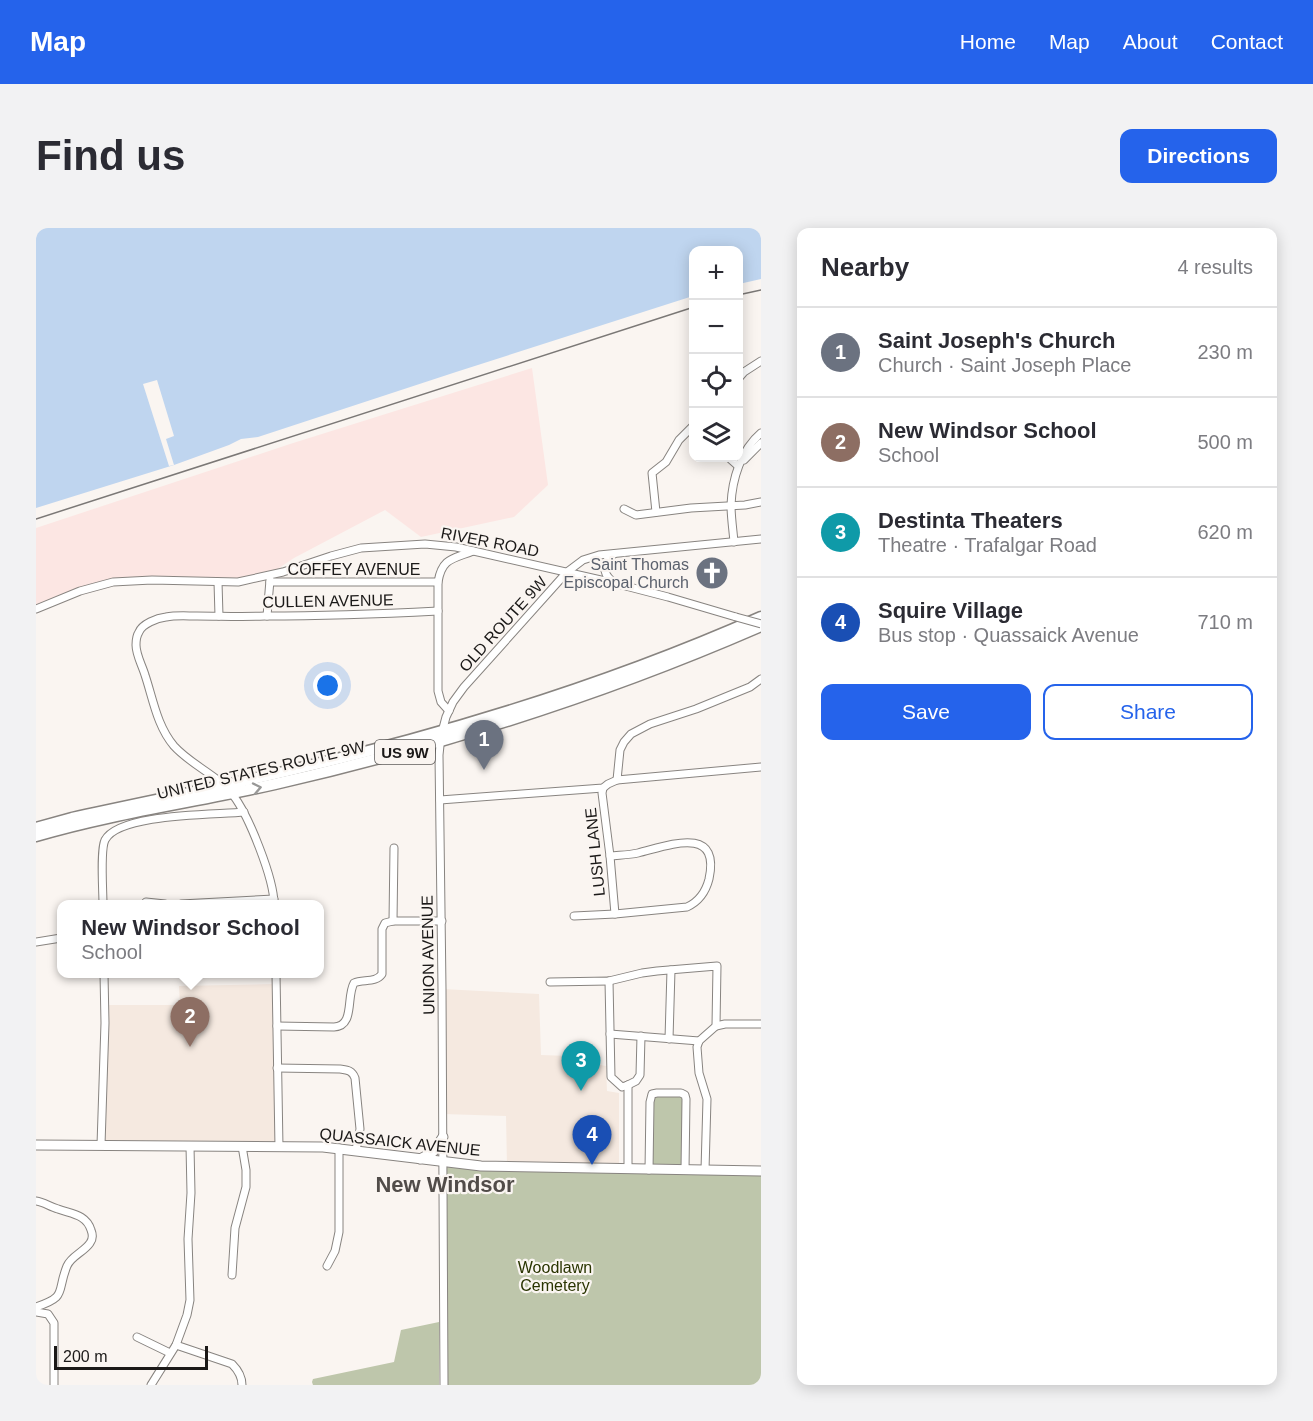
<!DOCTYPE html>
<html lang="en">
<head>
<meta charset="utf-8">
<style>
	body { margin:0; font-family:Helvetica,sans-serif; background:#f2f2f3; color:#2b2b33 }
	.controls { position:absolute; right:18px; top:18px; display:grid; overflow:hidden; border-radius:12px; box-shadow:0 3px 15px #0003 }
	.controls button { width:54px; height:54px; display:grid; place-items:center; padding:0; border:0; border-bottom:2px solid #e1e1e2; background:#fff; color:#2b2b33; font:30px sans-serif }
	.scale { position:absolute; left:18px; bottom:15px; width:154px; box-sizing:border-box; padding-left:6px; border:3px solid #1b1918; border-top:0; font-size:16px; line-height:21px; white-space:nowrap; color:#1b1918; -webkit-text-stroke:4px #faf5f1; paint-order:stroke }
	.you { position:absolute; left:292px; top:458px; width:21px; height:21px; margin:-15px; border:4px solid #fff; border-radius:50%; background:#1a73e8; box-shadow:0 0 0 9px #1a73e833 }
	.badge { display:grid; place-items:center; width:39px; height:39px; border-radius:50%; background:#2563eb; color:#fff; font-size:20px; font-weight:700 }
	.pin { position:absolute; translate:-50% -50px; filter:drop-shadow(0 2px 3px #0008) }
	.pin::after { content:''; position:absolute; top:32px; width:21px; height:18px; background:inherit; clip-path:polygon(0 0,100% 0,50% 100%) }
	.popup { position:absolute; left:21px; top:672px; width:267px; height:78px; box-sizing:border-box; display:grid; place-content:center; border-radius:12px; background:#fff; filter:drop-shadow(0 2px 4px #0005); font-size:20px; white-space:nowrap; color:#7c7c81 }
	.popup b { font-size:22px; color:#2b2b33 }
	.popup::after { content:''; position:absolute; left:50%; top:100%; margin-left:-12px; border:12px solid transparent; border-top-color:#fff }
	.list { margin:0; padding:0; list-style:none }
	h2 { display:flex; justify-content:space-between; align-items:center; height:78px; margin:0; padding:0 24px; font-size:26px }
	h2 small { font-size:20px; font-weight:400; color:#7c7c81 }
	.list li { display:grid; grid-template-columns:39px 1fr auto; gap:18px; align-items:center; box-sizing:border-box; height:90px; padding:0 24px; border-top:2px solid #e1e1e2 }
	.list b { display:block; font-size:22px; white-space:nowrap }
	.list p { margin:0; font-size:20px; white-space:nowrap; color:#7c7c81 }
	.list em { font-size:20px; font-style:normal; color:#7c7c81 }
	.actions { display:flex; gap:12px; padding:18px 24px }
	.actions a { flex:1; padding:14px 0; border:2px solid #2563eb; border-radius:12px; text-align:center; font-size:21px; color:#2563eb }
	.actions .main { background:#2563eb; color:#fff }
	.icon { flex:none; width:33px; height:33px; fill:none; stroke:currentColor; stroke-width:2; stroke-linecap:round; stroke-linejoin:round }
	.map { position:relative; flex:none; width:725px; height:1157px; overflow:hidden; border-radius:12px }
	header { display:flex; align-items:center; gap:36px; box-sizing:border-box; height:84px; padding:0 30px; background:#2563eb; color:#fff }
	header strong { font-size:28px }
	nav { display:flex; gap:33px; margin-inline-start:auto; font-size:21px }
	.intro { display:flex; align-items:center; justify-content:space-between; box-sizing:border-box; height:144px; padding:0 36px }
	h1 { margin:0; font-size:42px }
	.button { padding:15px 27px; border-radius:12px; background:#2563eb; color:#fff; font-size:21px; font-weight:700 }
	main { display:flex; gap:36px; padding:0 36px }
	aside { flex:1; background:#fff; border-radius:12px; box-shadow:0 3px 15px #0003 }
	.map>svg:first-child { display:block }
	.built { fill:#f5e9e0 }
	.industrial { fill:#fce6e3 }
	.green { fill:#bec6ab }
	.water { fill:#bfd5ef }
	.pier { fill:#faf5f1 }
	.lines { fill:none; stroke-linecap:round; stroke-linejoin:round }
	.minor-casing { stroke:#888480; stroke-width:9 }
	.major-casing { stroke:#888480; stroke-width:11 }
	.highway-casing { stroke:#888480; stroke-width:13 }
	.minor { stroke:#fff; stroke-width:7 }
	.major { stroke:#fff; stroke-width:9 }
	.highway { stroke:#fff; stroke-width:10 }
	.rail { stroke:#7b7876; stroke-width:1.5 }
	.minor-bridge-casing { stroke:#888480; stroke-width:9; stroke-linecap:butt }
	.minor-bridge { stroke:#fff; stroke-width:7 }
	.oneway { stroke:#989897 }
	.labels { text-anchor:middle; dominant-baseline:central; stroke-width:4.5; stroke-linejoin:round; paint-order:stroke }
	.shield { fill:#faf5f1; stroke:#5e5b59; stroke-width:1.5 }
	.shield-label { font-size:15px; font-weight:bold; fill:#1b1918 }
	.street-label { font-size:16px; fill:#1b1918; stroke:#faf5f1 }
	.worship-label { font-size:16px; fill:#5b616d; stroke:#faf5f1; text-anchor:end }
	.park-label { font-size:16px; fill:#293400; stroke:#faf5f1 }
	.district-label { font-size:22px; font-weight:bold; fill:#514c49; stroke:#faf5f1 }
</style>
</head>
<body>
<header>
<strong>Map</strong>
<nav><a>Home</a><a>Map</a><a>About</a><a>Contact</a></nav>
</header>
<div class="intro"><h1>Find us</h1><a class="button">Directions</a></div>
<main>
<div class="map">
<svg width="725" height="1157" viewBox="0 0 725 1157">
	<rect width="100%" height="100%" fill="#faf5f1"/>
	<g class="built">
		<polygon points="240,756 243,919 65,917 68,777 144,777 143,758"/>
		<polygon points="406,761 503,766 505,827 563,829 564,837 570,838 571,863 583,865 583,941 471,939 470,888 407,886"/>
	</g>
	<polygon class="industrial" points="496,140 512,257 478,289 385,309 349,282 258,330 234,346 182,354 77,354 0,381 0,300 254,216"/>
	<g class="green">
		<polygon points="649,867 649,942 725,943 725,1157 407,1157 408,935 613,941 615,868"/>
		<polygon points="403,1094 403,1157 277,1157 276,1154 277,1151 358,1134 365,1102"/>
	</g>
	<polygon class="water" points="0,0 725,0 725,51 703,56 702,22 658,22 657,68 420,144 222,209 205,211 193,217 138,237 0,280"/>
	<polygon class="pier" points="121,152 138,208 130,211 138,237 133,238 107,156"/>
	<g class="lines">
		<defs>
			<g id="minor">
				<polyline points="702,151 708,144 725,133"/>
				<polyline points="693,230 702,238"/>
				<polyline points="708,232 725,215"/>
				<polyline points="588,281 600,287 655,280 709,277 725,274"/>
				<polyline points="620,284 616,245 630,234 643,212 658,197"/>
				<path d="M698,314c-1,-12 -3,-25 -3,-37 1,-26 10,-55 30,-72"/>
				<path d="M576,353c-11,-9 -9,-20 2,-27"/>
				<polyline points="182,354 183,388"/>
				<polyline points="234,354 402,354"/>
				<polyline points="0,381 44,363 77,354 116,352 202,354 247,344 295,328 325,320 389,316 420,319 578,355 632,369 700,389"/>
				<polyline points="231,388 234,352"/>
				<path d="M413,483l-8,-9 -3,-11v-109c4,-24 15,-23 35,-31"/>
				<polyline points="581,552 584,522 588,514 595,506 614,496 660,481 714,459 725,451"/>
				<polyline points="567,560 566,565 574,628 579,686"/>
				<polyline points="404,572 567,560 572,556 581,552 725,539"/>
				<polyline points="110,674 129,676"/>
				<path d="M67,676c0,-14 -3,-54 2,-64 14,-27 111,-25 139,-28"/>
				<polyline points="145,676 238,671"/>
				<path d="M238,676c0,-25 -25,-88 -41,-109 -14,-19 -42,-30 -59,-49 -17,-20 -21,-47 -29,-71 -3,-10 -9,-20 -9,-30 0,-4 1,-10 3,-13 3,-8 18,-14 27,-15 10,-2 21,-1 31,-1 23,0 46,1 68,0 58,0 115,-2 173,-5"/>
				<path d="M538,688l41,-2 72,-7c13,-6 19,-16 22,-28 12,-55 -42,-33 -71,-26 -9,2 -19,2 -28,3"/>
				<polyline points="357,693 358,620"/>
				<polyline points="0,714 25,710"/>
				<polyline points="240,746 243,919"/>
				<polyline points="573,753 575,849 586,859 592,857"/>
				<polyline points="514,754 573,753 606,745 621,743 681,738 680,798 663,813 661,819 663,845 671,871 669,942"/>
				<path d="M241,798l57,1c21,-1 12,-30 20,-44 9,-4 22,0 28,-9v-45l3,-6 8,-2h49"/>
				<polyline points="680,798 689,796 725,796"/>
				<polyline points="574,806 663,813"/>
				<polyline points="633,811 635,742"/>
				<path d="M241,840l63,1c7,1 12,1 15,9l5,51 -4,21"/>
				<polyline points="592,857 600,853 604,847 605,808"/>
				<polyline points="65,917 69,795 68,746"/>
				<polyline points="592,941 592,857"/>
				<polyline points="613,942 614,874 616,866 621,865 645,865 649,867 650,871 649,942"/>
				<path d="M0,973c8,1 14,6 22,8 13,5 28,5 33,21 2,5 2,9 -1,13 -6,9 -19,13 -23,23 -11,27 1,30 -31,41"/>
				<polyline points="291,1038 299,1023 303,1004 303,920"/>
				<polyline points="196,1047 199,1000 210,959 210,942 206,918"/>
				<polyline points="0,1084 12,1086 18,1095 18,1157"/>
				<polyline points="101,1109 134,1125"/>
				<path d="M140,1117l56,19c6,6 10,12 10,21"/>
				<polyline points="115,1157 140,1117 151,1087 154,1072 152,1011 155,965 154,918"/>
				<polyline points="408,1157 406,761 403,527 405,508 410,489 417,474 428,459 531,344 547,332 563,327 725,311"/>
			</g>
			<g id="major">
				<polyline points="0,917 287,919 445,938 725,943"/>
				<polyline points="384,931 397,924 407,909"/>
			</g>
			<g id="highway">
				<path d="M0,600l36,-10c77,-17 155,-32 232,-51 156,-37 310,-85 457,-150"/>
				<path d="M0,608c78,-23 160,-34 239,-52 166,-38 330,-90 486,-158"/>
			</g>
		</defs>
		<use href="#minor" class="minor-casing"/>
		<use href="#major" class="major-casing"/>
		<use href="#highway" class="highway-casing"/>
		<use href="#minor" class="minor"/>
		<use href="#major" class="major"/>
		<use href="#highway" class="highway"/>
		<g class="rail">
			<polyline points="702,67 725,62"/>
			<polyline points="0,291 658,79"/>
		</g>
		<defs>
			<polyline id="minor-bridge" points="700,389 725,396"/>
		</defs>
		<use href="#minor-bridge" class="minor-bridge-casing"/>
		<use href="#minor-bridge" class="minor-bridge"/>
	</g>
	<defs><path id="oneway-chevron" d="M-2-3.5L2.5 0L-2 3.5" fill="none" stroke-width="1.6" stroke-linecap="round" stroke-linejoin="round" transform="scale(1.5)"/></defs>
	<use class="oneway" href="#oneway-chevron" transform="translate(221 560) rotate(-12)"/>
	<defs>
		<symbol id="church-disc" viewBox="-11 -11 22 22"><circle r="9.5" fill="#6b7280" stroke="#faf5f1"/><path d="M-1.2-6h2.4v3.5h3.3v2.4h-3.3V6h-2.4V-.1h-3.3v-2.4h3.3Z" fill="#fff"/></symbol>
	</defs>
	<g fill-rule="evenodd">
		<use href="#church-disc" x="657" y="326" width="38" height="38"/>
	</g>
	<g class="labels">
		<rect class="shield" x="339" y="512" width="60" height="24" rx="4.5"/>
		<g class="shield-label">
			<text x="369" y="524">US 9W</text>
		</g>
		<g class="street-label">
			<text transform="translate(454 314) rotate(11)">RIVER ROAD</text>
			<text x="318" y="341">COFFEY AVENUE</text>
			<text transform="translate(292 373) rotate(-1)">CULLEN AVENUE</text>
			<text transform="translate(467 396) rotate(-48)">OLD ROUTE 9W</text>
			<text transform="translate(225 542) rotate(-13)">UNITED STATES ROUTE 9W</text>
			<text transform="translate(559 624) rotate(-96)">LUSH LANE</text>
			<text transform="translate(392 727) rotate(-91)">UNION AVENUE</text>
			<text transform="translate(364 914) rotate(6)">QUASSAICK AVENUE</text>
		</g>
		<g class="worship-label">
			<text x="653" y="336">Saint Thomas<tspan x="653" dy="18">Episcopal Church</tspan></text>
		</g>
		<g class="park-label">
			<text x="519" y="1039">Woodlawn<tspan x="519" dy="18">Cemetery</tspan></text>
		</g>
		<g class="district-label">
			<text x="409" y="956">New Windsor</text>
		</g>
	</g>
</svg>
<div class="controls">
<button>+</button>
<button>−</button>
<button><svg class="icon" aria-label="locate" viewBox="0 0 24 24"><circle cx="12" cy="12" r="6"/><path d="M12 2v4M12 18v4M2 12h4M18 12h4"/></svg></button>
<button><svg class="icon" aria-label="layers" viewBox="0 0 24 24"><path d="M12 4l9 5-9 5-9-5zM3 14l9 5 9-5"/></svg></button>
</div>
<div class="scale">200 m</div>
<div class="you"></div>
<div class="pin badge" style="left:448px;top:542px;background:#6b7280">1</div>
<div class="pin badge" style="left:154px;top:819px;background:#8d6e63">2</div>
<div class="popup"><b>New Windsor School</b>School</div>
<div class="pin badge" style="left:545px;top:863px;background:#0f9aa8">3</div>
<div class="pin badge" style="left:556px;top:937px;background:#1a4fb4">4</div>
</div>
<aside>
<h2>Nearby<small>4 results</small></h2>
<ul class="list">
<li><span class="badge" style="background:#6b7280">1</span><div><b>Saint Joseph's Church</b><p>Church · Saint Joseph Place</p></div><em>230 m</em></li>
<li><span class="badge" style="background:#8d6e63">2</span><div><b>New Windsor School</b><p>School</p></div><em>500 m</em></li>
<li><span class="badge" style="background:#0f9aa8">3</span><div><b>Destinta Theaters</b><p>Theatre · Trafalgar Road</p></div><em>620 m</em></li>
<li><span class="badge" style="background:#1a4fb4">4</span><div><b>Squire Village</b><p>Bus stop · Quassaick Avenue</p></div><em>710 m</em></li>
</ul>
<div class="actions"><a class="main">Save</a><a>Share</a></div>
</aside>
</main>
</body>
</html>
